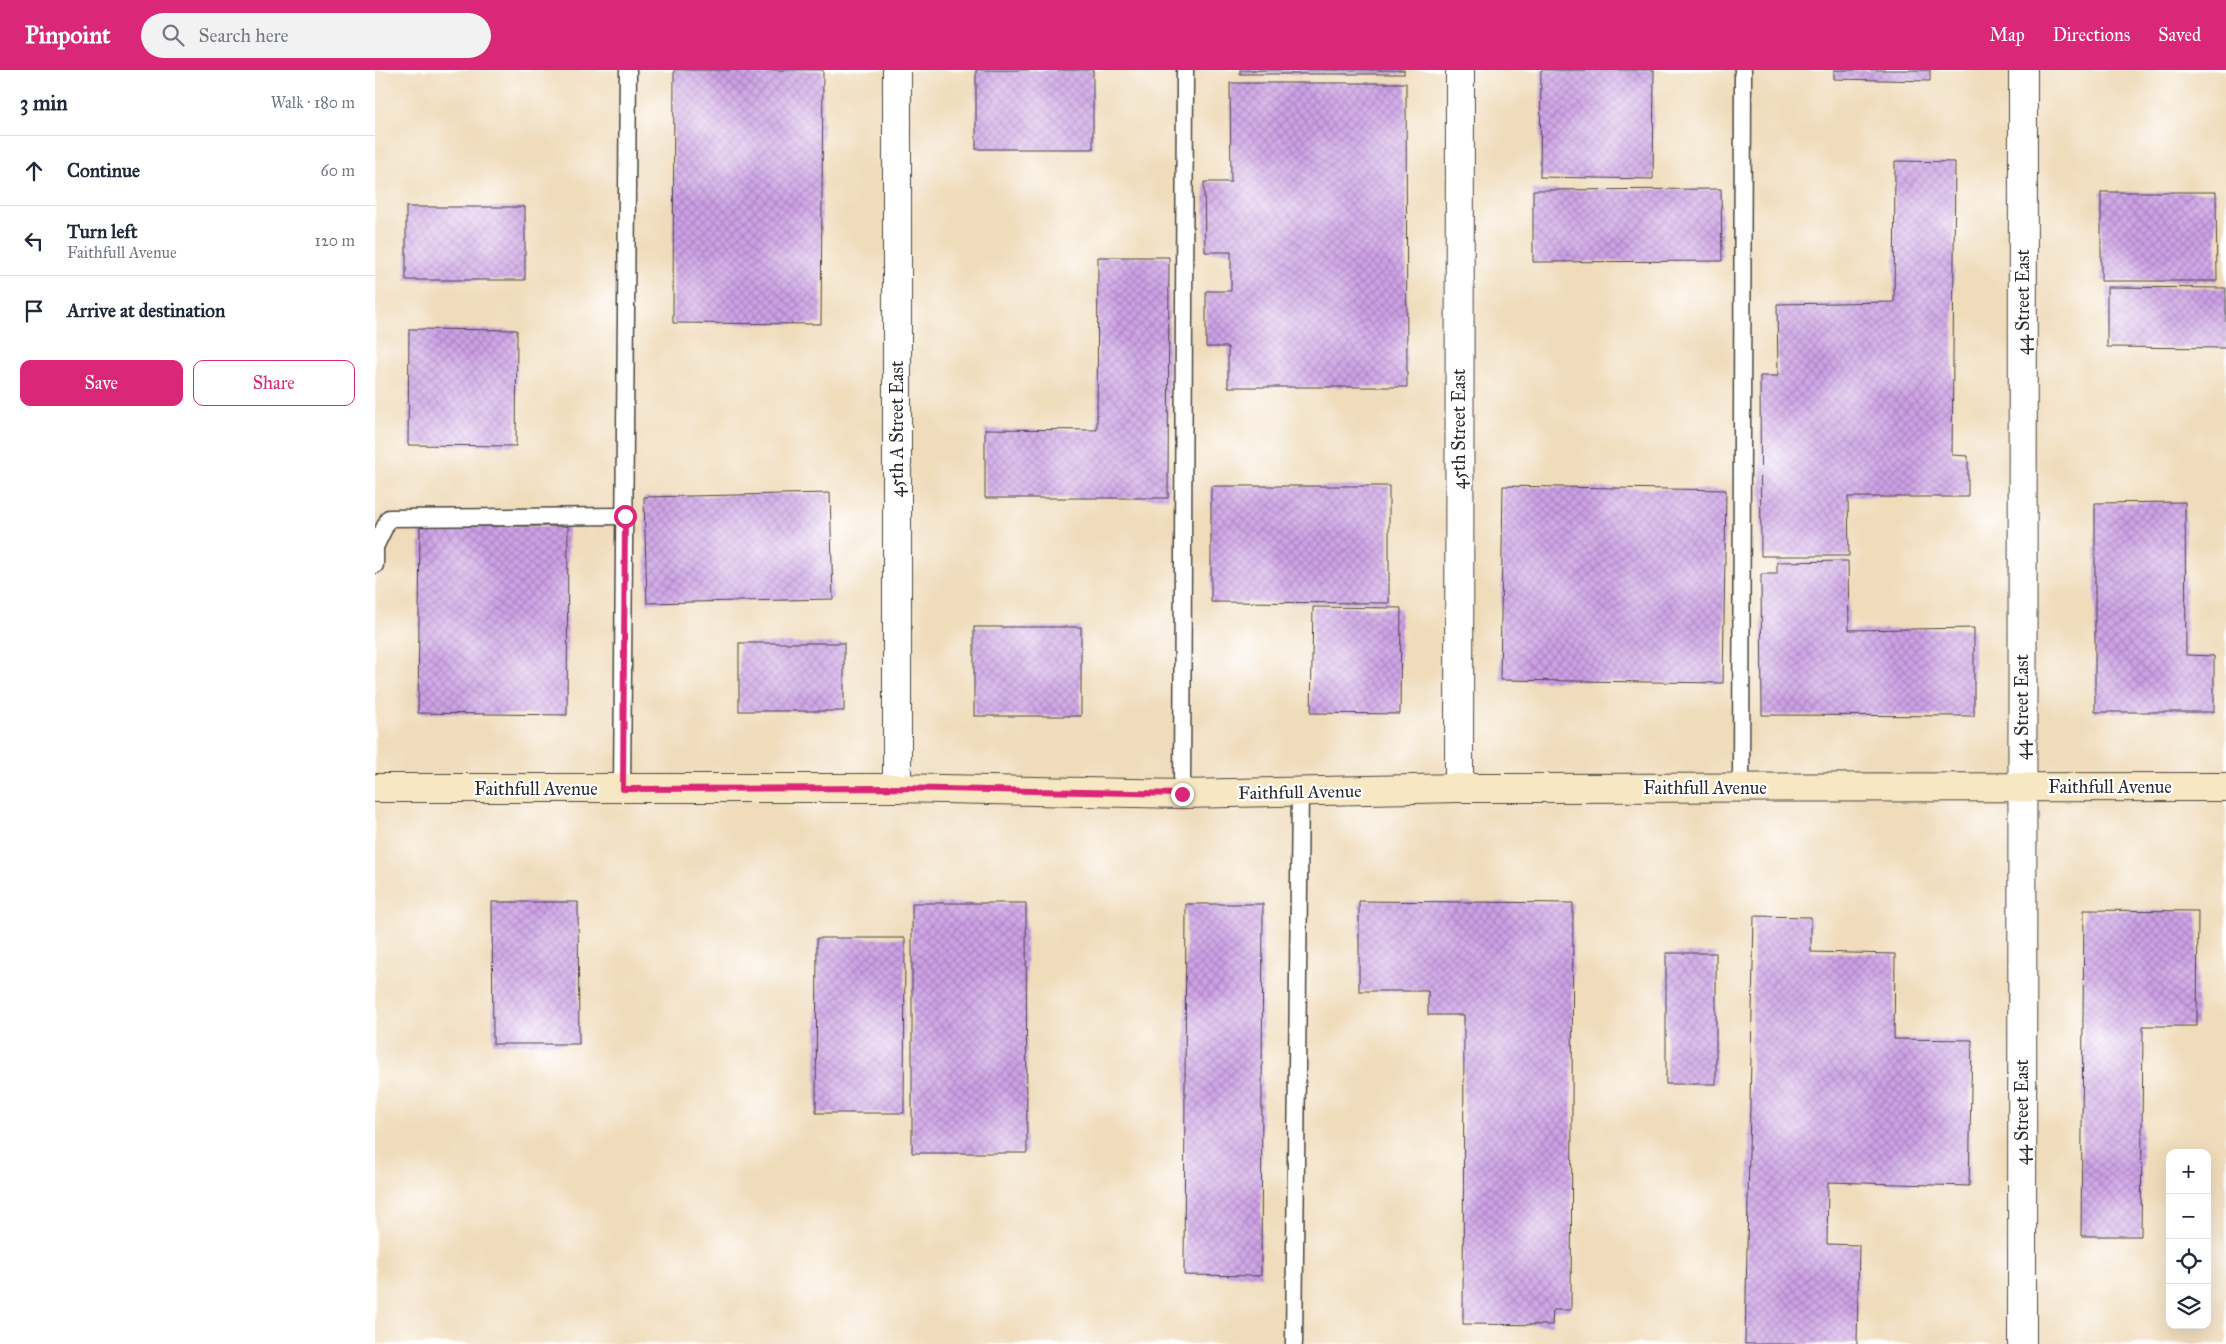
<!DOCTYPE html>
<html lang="en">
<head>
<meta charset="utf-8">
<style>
	body { margin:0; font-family:"IM FELL Great Primer",serif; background:#f2f2f3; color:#1f2937 }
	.controls { position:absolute; right:15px; bottom:15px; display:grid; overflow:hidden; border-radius:10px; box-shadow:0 5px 20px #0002 }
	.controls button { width:45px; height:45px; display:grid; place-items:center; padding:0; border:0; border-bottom:1px solid #e0e1e3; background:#fff; color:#1f2937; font:25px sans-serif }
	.stop { position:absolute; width:15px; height:15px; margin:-11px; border:4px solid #db2777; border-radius:50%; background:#fff }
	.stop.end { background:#db2777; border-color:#fff; box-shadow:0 1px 5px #0008 }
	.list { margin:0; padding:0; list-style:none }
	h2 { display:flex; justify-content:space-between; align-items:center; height:65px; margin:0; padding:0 20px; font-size:21px }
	h2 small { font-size:16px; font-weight:400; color:#747a83 }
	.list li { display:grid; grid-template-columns:32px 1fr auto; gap:15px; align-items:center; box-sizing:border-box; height:70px; padding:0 20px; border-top:1px solid #e0e1e3 }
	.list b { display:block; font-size:19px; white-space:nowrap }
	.list p { margin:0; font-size:16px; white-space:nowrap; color:#747a83 }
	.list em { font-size:16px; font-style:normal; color:#747a83 }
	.actions { display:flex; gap:10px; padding:15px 20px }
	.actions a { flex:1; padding:11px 0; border:1px solid #db2777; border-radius:10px; text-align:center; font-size:18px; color:#db2777 }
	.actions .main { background:#db2777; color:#fff }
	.icon { flex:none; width:28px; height:28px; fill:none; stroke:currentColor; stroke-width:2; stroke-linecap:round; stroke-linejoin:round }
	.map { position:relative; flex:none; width:1851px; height:1274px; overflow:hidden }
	header { display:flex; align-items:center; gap:30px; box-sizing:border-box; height:70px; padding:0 25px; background:#db2777; color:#fff }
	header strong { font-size:24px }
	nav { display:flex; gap:28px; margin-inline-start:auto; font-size:18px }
	.search { width:350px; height:45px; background:#f2f2f3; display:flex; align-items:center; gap:12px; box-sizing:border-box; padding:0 18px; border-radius:28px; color:#747a83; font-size:19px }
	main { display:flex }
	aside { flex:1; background:#fff }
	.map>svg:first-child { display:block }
	.building { fill:url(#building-cross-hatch) }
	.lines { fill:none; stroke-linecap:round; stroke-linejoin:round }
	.lane-casing { stroke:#494641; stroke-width:19 }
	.street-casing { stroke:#494641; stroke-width:30 }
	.secondary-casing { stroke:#494641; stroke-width:30 }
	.lane { stroke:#fff; stroke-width:16 }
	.street { stroke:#fff; stroke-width:28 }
	.secondary { stroke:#f7e8c3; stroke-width:28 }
	.route { stroke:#db2777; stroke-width:6 }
	.labels { text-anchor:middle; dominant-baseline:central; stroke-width:4.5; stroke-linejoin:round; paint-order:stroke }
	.street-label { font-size:18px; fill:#2b2b2b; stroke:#fff }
</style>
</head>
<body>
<header>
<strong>Pinpoint</strong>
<div class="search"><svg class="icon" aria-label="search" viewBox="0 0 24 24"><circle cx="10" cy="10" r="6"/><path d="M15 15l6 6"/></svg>Search here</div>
<nav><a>Map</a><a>Directions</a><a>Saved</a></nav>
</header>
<main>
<aside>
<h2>3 min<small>Walk · 180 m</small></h2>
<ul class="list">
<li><svg class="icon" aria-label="ahead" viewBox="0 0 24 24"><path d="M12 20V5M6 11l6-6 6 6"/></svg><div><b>Continue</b></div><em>60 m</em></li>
<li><svg class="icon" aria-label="left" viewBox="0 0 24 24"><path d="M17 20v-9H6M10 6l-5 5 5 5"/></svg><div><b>Turn left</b><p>Faithfull Avenue</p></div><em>120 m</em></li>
<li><svg class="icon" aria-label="arrive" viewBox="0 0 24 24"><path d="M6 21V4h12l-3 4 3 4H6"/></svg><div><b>Arrive at destination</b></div></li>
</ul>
<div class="actions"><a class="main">Save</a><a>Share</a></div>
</aside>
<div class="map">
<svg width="1851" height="1274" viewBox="0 0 1851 1274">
	<defs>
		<pattern id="building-cross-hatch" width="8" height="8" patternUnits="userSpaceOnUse" patternTransform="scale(1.25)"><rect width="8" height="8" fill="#cea1e6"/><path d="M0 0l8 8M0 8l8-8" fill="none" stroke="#a783bb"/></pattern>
	</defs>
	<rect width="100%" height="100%" fill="#fff"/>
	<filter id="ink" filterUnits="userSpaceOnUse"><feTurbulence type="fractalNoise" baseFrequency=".02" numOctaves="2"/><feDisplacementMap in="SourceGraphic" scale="10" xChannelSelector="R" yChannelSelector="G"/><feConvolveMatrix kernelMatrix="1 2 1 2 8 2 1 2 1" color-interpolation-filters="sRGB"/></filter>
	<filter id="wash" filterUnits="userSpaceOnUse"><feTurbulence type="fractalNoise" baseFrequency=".0096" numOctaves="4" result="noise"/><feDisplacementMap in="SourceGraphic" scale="20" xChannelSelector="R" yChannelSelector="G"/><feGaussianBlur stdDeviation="1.12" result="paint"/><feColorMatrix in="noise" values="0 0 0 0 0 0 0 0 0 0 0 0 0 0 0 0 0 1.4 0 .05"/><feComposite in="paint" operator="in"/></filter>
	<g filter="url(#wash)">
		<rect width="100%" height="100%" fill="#f0dcbb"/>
		<g id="blocks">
			<g class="building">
				<polygon points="299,0 448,0 446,254 298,253"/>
				<rect x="601" y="0" width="117" height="79"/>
				<rect x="865" y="0" width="164" height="4"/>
				<polygon points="1166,0 1279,0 1278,109 1165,107"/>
				<polygon points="1459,0 1555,0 1555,11 1459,9"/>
				<polygon points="855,13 1031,13 1032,317 853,317 853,277 831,277 831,221 856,221 856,182 830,182 829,112 856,112"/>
				<polygon points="1520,91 1580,92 1577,385 1593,386 1593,427 1473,427 1474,486 1386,486 1385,306 1403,306 1402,234 1519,232"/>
				<polygon points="1346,119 1347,191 1158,192 1158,120"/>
				<polygon points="1726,122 1841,122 1842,211 1726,211"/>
				<rect x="31" y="137" width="119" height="73"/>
				<polygon points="723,187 794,187 793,428 610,428 610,359 722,360"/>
				<polygon points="1732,217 1851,218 1851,278 1732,277"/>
				<polygon points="34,259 142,260 141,376 33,375"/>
				<polygon points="836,416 1014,416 1014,533 836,532"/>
				<polygon points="1128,416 1351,420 1348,613 1125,610"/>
				<polygon points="455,423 458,529 272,533 269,427"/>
				<polygon points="1810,432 1811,585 1839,586 1839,642 1720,642 1720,433"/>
				<polygon points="45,456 193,456 192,645 43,643"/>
				<polygon points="1473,491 1474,560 1599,558 1599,646 1387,645 1386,504 1402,504 1402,492"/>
				<polygon points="938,537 1026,538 1025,644 936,643"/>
				<rect x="599" y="557" width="107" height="89"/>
				<rect x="364" y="573" width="105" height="68"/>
				<polygon points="984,831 1198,833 1196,1240 1178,1240 1177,1255 1088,1254 1089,945 1053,945 1053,921 984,921"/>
				<polygon points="117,832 203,832 204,974 118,974"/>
				<polygon points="537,833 651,833 652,1083 537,1083"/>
				<polygon points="811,834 888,834 886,1206 809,1205"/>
				<polygon points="1709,840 1823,841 1822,956 1768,956 1766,1166 1706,1166"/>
				<polygon points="1379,846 1436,847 1436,882 1520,884 1519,969 1597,970 1594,1116 1453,1112 1452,1174 1484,1175 1482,1274 1370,1274"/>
				<polygon points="442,868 530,868 529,1043 441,1043"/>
				<rect x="1291" y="883" width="50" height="131"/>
			</g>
		</g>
	</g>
	<g filter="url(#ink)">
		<use href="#blocks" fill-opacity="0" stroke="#494641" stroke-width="1"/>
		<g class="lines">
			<defs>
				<g id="lane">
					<polyline points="0,477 14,448 250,446"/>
					<polyline points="0,477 0,495"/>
					<polyline points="1366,717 1368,0"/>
					<polyline points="247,719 253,0"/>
					<polyline points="807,724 810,0"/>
					<polyline points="919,1274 925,722"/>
				</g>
				<g id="street">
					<polyline points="522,718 522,0"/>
					<polyline points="1084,718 1085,0"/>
					<polyline points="1647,1274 1648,0"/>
				</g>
				<polyline id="secondary" points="0,718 522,718 807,724 1084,718 1851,717"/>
			</defs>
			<use href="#lane" class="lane-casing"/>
			<use href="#street" class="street-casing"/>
			<use href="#secondary" class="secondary-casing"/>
			<use href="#lane" class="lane"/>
			<use href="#street" class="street"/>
			<use href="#secondary" class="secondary"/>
		</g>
	</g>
	<g class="lines" filter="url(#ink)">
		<polyline class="route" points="250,446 248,719 522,718 807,724"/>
	</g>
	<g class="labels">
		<g class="street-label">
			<text transform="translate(1648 232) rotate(-90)">44 Street East</text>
			<text transform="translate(522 359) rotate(-90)">45th A Street East</text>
			<text transform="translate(1084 359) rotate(-90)">45th Street East</text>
			<text transform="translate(1647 637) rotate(-90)">44 Street East</text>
			<text x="1735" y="717">Faithfull Avenue</text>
			<text x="1330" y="718">Faithfull Avenue</text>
			<text x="161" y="719">Faithfull Avenue</text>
			<text transform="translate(925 722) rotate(-1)">Faithfull Avenue</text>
			<text transform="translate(1647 1042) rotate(-90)">44 Street East</text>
		</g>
	</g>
</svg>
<div class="controls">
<button>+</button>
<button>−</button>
<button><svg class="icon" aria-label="locate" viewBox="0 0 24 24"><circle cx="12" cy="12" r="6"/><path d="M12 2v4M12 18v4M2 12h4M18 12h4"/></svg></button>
<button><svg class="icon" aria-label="layers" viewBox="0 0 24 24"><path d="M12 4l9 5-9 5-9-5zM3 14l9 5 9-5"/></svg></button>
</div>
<div class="stop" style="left:250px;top:446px"></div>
<div class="stop end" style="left:807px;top:724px"></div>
</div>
</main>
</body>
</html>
